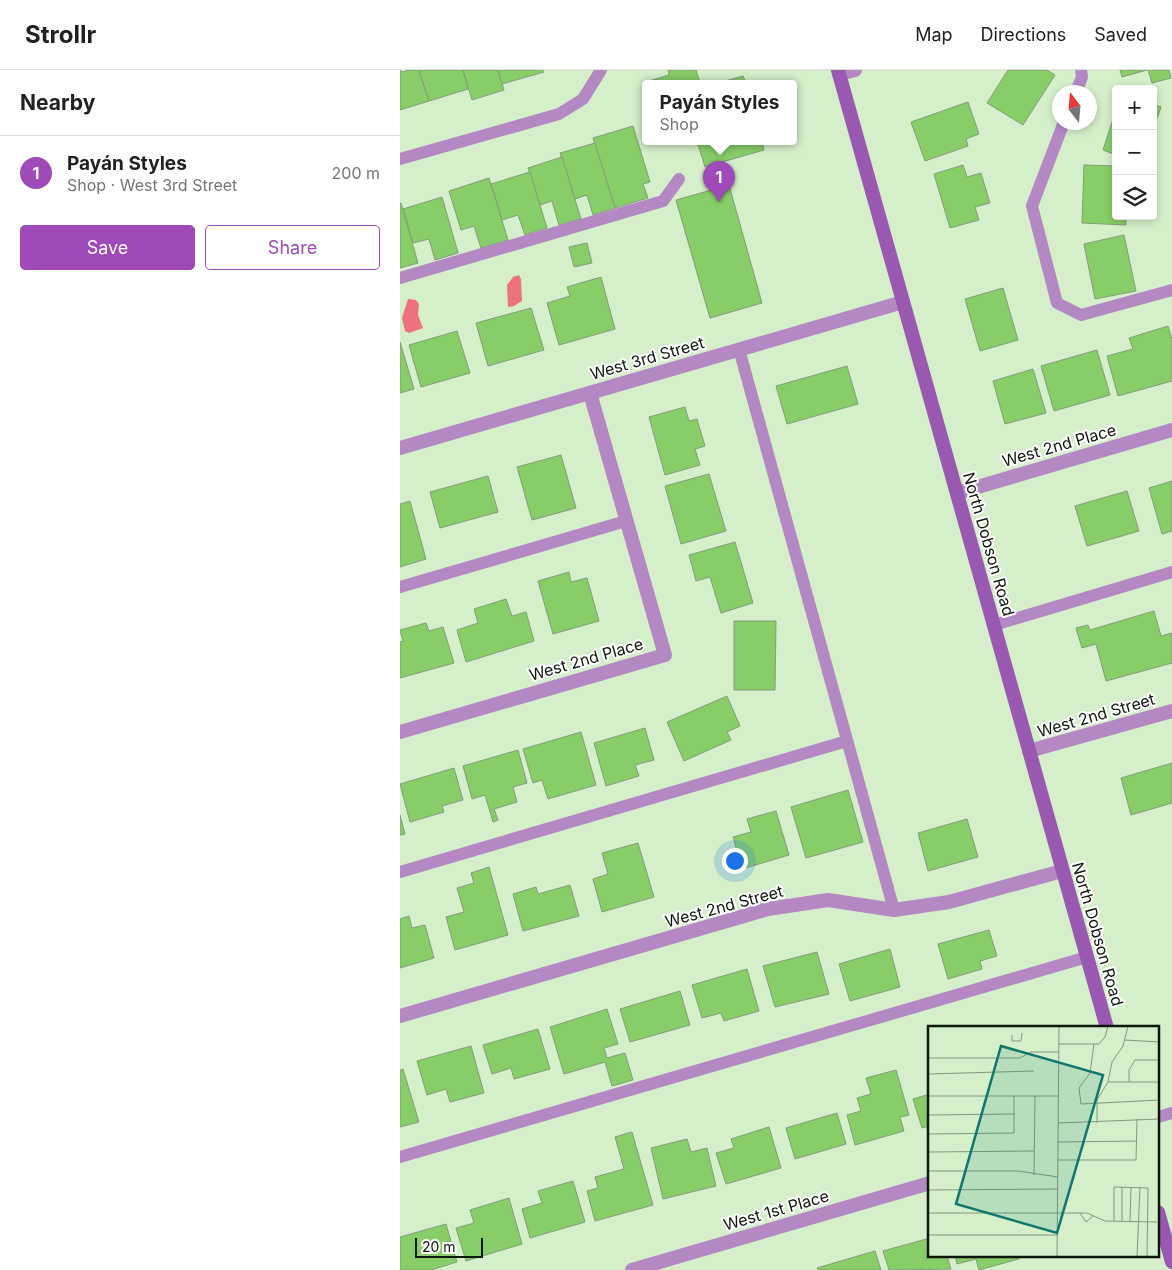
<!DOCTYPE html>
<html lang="en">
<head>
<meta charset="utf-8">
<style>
	body { margin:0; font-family:Inter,sans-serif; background:#f6f6f6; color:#202124 }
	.controls { position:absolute; right:15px; top:15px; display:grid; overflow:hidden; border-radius:5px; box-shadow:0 2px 8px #0003 }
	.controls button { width:45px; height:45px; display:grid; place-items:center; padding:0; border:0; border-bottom:1px solid #e0e0e0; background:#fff; color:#202124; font:25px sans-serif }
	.compass { position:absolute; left:652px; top:15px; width:45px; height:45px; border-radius:50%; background:#fff; box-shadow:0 2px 8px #0003; rotate:344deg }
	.scale { position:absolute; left:15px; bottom:12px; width:68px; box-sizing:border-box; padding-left:5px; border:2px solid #0d160a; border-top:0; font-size:14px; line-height:18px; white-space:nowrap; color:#0d160a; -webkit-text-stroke:4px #fff; paint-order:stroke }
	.you { position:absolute; left:334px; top:790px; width:18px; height:18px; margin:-12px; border:4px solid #fff; border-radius:50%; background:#1a73e8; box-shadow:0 0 0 8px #1a73e833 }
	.badge { display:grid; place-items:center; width:32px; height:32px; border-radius:50%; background:#9e4ab9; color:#fff; font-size:16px; font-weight:700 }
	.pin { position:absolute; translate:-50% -41px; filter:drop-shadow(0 1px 2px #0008) }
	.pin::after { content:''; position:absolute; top:26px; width:18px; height:15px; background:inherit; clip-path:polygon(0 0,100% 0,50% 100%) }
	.popup { position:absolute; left:242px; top:10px; width:155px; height:65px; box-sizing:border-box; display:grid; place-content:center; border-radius:5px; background:#fff; filter:drop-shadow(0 1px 4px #0005); font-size:16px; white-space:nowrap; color:#757577 }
	.popup b { font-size:19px; color:#202124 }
	.popup::after { content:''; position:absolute; left:50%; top:100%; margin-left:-10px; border:10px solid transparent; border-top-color:#fff }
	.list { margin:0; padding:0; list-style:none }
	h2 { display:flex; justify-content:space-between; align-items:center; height:65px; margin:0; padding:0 20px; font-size:21px }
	h2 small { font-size:16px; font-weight:400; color:#757577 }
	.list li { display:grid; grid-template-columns:32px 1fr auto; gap:15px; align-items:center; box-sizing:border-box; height:75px; padding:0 20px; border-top:1px solid #e0e0e0 }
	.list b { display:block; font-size:19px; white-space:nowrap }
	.list p { margin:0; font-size:16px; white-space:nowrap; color:#757577 }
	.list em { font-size:16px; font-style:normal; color:#757577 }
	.actions { display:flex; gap:10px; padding:15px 20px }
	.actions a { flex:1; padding:11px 0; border:1px solid #9e4ab9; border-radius:5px; text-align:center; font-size:18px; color:#9e4ab9 }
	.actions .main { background:#9e4ab9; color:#fff }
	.icon { flex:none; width:28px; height:28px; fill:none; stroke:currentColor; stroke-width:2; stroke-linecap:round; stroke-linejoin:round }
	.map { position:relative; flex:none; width:772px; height:1200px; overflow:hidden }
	header { display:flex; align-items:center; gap:30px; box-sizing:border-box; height:70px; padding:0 25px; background:#fff; border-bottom:1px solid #e0e0e0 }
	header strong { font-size:24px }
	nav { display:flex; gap:28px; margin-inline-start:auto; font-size:18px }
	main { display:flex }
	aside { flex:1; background:#fff }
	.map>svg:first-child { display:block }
	.water { fill:#ee727c }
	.building { fill:#87ce69; stroke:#839c7a }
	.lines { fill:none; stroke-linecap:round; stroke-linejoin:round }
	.service { stroke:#b489c3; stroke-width:12 }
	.minor { stroke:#b489c3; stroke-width:14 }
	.secondary { stroke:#9a59b0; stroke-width:14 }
	.labels { text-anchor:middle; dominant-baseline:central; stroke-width:4; stroke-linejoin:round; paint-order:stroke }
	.street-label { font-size:16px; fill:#0d160a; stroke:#fff }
	.inset-road { fill:none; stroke:#84987d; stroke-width:1 }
	.view { fill:#0f766e; fill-opacity:0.15; stroke:#0f766e; stroke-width:2.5 }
	.inset-edge { fill:none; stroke:#0d160a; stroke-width:2.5 }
</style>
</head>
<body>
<header>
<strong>Strollr</strong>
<nav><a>Map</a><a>Directions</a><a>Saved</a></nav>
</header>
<main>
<aside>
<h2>Nearby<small></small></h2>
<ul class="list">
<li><span class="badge">1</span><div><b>Payán Styles</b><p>Shop · West 3rd Street</p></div><em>200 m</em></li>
</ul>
<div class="actions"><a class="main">Save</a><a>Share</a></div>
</aside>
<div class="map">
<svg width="772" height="1200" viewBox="0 0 772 1200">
	<rect width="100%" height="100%" fill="#d4efca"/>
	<g class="water">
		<polygon points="119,205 121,209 122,231 114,236 108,237 107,215 113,207"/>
		<polygon points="8,229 16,230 19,234 18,245 23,258 9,263 5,261 2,248"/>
	</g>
	<g class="building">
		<polygon points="0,0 2,2 9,0 19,0 29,31 0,40"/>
		<polygon points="19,0 63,0 68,19 29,31"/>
		<polygon points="63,0 98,0 104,20 72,30"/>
		<polygon points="98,0 143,0 144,2 102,14"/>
		<polygon points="268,0 296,0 300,13 247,13 246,12 269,5"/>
		<polygon points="608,0 647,0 655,5 623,55 587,33"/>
		<polygon points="720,0 747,0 722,7"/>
		<polygon points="748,0 769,0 771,8 752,13"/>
		<polygon points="343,6 346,13 318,13"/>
		<polygon points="568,32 579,64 566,69 568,76 525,91 511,52"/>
		<polygon points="753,34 761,37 753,60"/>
		<polygon points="716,40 716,85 703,80"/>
		<polygon points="233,56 250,112 243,114 248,128 215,138 193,68"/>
		<polygon points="297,71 362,71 364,80 305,97"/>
		<polygon points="195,73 215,138 193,145 187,125 175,129 160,83"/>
		<polygon points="162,87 181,149 159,155 152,131 140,135 128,98"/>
		<polygon points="563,95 567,107 581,103 590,133 575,137 579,150 550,158 534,104"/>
		<polygon points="684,95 716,96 716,146 726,146 726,155 682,153"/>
		<polygon points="130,102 147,158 125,165 118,145 102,150 91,114"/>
		<polygon points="89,108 108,170 81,178 74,156 61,160 49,121"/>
		<polygon points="329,115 362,233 310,248 276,130"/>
		<polygon points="42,127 58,183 35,190 29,169 13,173 3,139"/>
		<polygon points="0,133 1,133 18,193 0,198"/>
		<polygon points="724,165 736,221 695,229 684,174"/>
		<polygon points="187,173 192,193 174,197 169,177"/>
		<polygon points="201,207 215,259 159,275 147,233 170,226 167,217"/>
		<polygon points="603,218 618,270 580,281 565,229"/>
		<polygon points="131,238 144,280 88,296 76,253"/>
		<polygon points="768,256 772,269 772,311 718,326 707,286 733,279 729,268"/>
		<polygon points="57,261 70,303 21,317 9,275"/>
		<polygon points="0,272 14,319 0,323"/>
		<polygon points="697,280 710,325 654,341 641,296"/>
		<polygon points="447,296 458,334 387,354 376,316"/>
		<polygon points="633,299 646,343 605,354 593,311"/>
		<polygon points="285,337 289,351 297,349 305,376 295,379 300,395 265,405 249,347"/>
		<polygon points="161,385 176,438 132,450 117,397"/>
		<polygon points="309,404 326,461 281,474 265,416"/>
		<polygon points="88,406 98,442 40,458 30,422"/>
		<polygon points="772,411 772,461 762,464 749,418"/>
		<polygon points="727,421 739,461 687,476 675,436"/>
		<polygon points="10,431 26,489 0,497 0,434"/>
		<polygon points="335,472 353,533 321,543 310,507 296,511 289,485"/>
		<polygon points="169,502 171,512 187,508 199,551 153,564 138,511"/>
		<polygon points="106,529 112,546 126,542 134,571 66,592 57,560 78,553 74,539"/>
		<polygon points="754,541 761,566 772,563 772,593 706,611 696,574 682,578 676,558 688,555 690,560"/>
		<polygon points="334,551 376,551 375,620 334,620"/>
		<polygon points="26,553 29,561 43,557 54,593 0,608 0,572 3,571 0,560"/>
		<polygon points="327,626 340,656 327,662 331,670 284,691 267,652"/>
		<polygon points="245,658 254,690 235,695 239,706 206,716 194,673"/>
		<polygon points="181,662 196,715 148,729 142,710 133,713 123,679"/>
		<polygon points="118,680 127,713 113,717 117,732 94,739 98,750 93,752 85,725 72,729 63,696"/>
		<polygon points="772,693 772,733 731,745 721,708"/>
		<polygon points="54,698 63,730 42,736 44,742 10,752 0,714"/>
		<polygon points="448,720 463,772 406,788 391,737"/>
		<polygon points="376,741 389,785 342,799 333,767 351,762 347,749"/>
		<polygon points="0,745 5,764 0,765"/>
		<polygon points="567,749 578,787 528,801 518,763"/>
		<polygon points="238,773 254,827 202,842 193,809 208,804 202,783"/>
		<polygon points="89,797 108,865 55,880 46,847 64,842 57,818 74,813 71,803"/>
		<polygon points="170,815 179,846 123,861 113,824 136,817 138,824"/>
		<polygon points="9,846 12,858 25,855 34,888 0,898 0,849"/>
		<polygon points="589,860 597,886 580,891 582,899 548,909 538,874"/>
		<polygon points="490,879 500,917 450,931 439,894"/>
		<polygon points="417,882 429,924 375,937 363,896"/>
		<polygon points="347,899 359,941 324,951 321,943 302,948 292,915"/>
		<polygon points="280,921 290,955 230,972 220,939"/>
		<polygon points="207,939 218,974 204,978 207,988 225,983 233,1010 212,1016 205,992 164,1004 150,957"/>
		<polygon points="138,959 150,999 114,1009 111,998 92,1004 83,975"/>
		<polygon points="71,976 84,1023 50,1032 46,1019 27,1025 17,991"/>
		<polygon points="3,999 19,1052 0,1057 0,1000"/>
		<polygon points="496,1000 509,1045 500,1047 504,1061 455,1075 447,1045 461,1041 457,1028 471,1024 466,1008"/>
		<polygon points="530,1024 530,1056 522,1058 513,1029"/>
		<polygon points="437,1043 446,1074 395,1089 386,1058"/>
		<polygon points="369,1057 381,1098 326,1114 316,1083 334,1078 331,1069"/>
		<polygon points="232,1062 253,1135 195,1151 187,1121 198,1118 195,1107 224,1099 215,1067"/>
		<polygon points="287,1069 291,1082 307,1078 316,1116 263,1129 251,1078"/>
		<polygon points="173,1111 185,1152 130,1168 122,1139 142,1133 138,1121"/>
		<polygon points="109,1128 122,1174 66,1191 56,1158 74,1153 70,1140"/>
		<polygon points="46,1154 57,1192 31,1200 0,1200 0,1167"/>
		<polygon points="530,1168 530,1186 547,1186 551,1199 489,1200 483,1181"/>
		<polygon points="475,1181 481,1200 418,1200 417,1198"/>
		<polygon points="555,1186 618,1186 619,1189 579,1200 576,1189 557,1194"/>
	</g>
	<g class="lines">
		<g class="service">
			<polyline points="676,22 682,7 681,0"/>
			<polyline points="664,52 632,136 657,233 681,245 772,220"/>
			<polyline points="0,89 159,44 183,29 201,0"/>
			<polyline points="0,208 263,131 279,109"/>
			<polyline points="339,279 494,840"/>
			<polyline points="0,517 226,451"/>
			<polyline points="594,555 772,502"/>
			<polyline points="0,802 447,671"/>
			<polyline points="758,1047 772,1043"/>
			<polyline points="0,1087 687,887"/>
		</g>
		<g class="minor">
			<polyline points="439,4 455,0"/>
			<polyline points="0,378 503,232"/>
			<polyline points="557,423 772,360"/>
			<polyline points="0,662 265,585 190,323"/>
			<polyline points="629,681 772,641"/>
			<polyline points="0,946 368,839 428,830 494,840 549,832 662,801"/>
			<polyline points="232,1200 530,1113"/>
		</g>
		<g class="secondary">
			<polyline points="438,0 707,958"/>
			<polyline points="758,1142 772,1192"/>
		</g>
	</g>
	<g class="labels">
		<g class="street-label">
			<text transform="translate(247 288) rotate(-16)">West 3rd Street</text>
			<text transform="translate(659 375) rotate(-16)">West 2nd Place</text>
			<text transform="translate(589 474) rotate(74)">North Dobson Road</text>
			<text transform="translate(186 589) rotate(-16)">West 2nd Place</text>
			<text transform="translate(696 645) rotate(-16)">West 2nd Street</text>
			<text transform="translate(324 836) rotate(-15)">West 2nd Street</text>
			<text transform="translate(698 864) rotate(74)">North Dobson Road</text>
			<text transform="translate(376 1140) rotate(-16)">West 1st Place</text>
		</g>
	</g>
	<g transform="translate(528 956)">
		<rect width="231" height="231" fill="#d4efca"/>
		<path class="inset-road" d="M84,9v6h9l1,-8M197,14l35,2M131,18h40l6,-7 3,-11M166,18l-4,29 -11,15 2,16 79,-4M0,32h92l11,-6h28M0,48l106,-3M180,56h52M201,56v-12l6,-10h25M0,70h130M0,89l86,-1M130,97l102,-4M169,97v-23l11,-18 4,-20 11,-16 5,-20M0,108l86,-1v-37M130,116l79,-1M0,126l106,-1M130,134h78l1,-41M0,145h90l40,6M106,149l1,-79M0,164l130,-1M0,187h159l18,8 52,1M152,187l6,9 7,-6M186,195v-34l34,1 -1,69M194,195v-34M202,196l1,-35M0,209h130M129,231l2,-231M209,231l3,-70"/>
		<path class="view" d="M73,20l102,29 -46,158 -101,-29z"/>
		<rect width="231" height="231" class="inset-edge"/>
	</g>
</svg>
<div class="controls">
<button>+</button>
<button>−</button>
<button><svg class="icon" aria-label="layers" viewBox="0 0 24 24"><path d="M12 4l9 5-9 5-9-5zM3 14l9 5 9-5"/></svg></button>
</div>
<svg class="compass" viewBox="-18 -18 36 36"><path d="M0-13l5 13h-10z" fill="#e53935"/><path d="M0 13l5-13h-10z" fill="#757577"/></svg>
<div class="scale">20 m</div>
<div class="you"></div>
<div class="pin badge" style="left:319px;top:132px">1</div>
<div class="popup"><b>Payán Styles</b>Shop</div>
</div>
</main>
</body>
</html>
